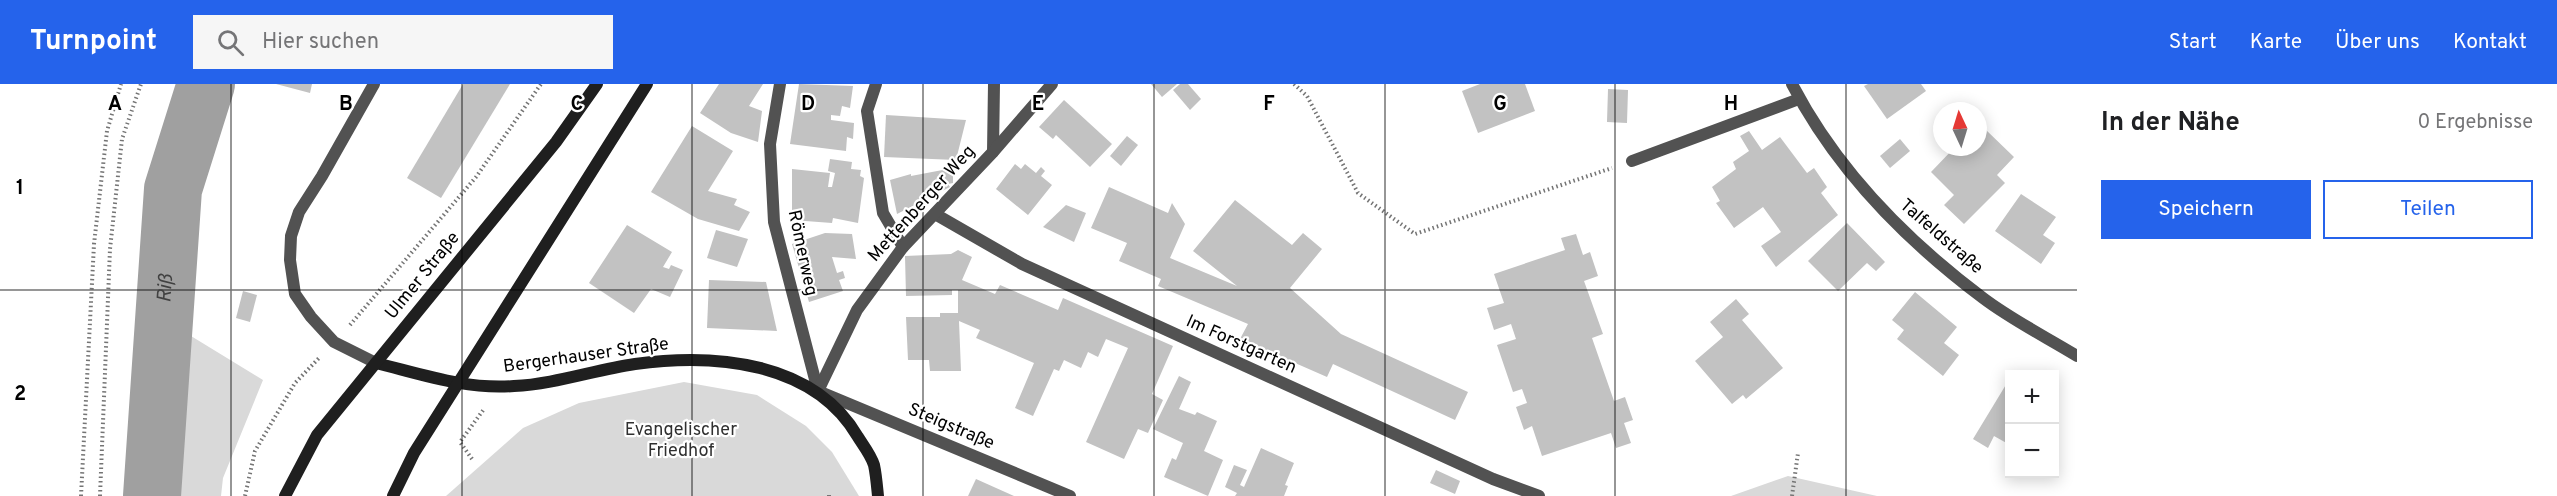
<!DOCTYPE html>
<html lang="de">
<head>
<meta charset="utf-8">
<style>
	body { margin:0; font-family:Overpass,sans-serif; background:#f6f6f6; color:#202124 }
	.controls { position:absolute; right:18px; bottom:18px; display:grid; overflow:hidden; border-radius:0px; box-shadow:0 3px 15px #0003 }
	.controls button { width:54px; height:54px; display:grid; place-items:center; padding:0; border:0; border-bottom:2px solid #e0e0e0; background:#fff; color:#202124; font:30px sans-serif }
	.compass { position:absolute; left:1933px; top:18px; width:54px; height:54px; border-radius:50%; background:#fff; box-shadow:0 3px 15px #0003; rotate:356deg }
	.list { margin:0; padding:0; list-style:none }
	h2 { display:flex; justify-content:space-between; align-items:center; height:78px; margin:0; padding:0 24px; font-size:26px }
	h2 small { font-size:20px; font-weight:400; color:#757577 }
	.actions { display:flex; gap:12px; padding:18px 24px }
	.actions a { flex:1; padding:14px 0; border:2px solid #2563eb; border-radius:0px; text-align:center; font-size:21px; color:#2563eb }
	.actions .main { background:#2563eb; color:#fff }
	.icon { flex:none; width:33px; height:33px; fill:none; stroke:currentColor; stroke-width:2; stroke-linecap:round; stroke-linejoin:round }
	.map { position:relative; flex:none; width:2077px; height:412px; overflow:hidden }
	header { display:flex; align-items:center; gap:36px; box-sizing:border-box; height:84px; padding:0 30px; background:#2563eb; color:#fff }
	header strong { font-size:28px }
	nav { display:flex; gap:33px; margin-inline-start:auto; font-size:21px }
	.search { width:420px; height:54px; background:#f6f6f6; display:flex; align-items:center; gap:15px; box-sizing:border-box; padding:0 21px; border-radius:0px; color:#757577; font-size:22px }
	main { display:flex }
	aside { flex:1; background:#fff }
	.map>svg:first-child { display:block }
	.green { fill:#d9d9d9 }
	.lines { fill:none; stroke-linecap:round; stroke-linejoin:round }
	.river { stroke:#a0a0a0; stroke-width:58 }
	.building { fill:#c2c2c2 }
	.path { stroke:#747474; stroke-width:4; stroke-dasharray:1.5 3; stroke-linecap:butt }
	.service { stroke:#525252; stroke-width:12 }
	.minor { stroke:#525252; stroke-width:12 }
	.secondary { stroke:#1f1f1f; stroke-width:12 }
	.grid { fill:none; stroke:#000; stroke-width:1.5; stroke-opacity:0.55 }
	.labels { text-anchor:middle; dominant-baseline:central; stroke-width:4.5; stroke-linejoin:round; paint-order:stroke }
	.street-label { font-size:18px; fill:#000; stroke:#fff }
	.park-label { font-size:18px; fill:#303030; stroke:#fff }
	.water-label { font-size:20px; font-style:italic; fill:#414141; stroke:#fff }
	.grid-label { font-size:20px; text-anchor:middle; font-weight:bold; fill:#000; stroke:#fff; stroke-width:4.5; stroke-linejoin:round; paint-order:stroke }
</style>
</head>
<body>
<header>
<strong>Turnpoint</strong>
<div class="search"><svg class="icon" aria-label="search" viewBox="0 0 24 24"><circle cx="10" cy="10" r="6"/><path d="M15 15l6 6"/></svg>Hier suchen</div>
<nav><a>Start</a><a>Karte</a><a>Über uns</a><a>Kontakt</a></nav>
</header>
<main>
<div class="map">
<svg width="2077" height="412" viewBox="0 0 2077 412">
	<rect width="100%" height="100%" fill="#fff"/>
	<g class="green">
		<polygon points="191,252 263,296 223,394 221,412 175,412"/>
		<polygon points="684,298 757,311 806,342 832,368 859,412 446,412 523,344 579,319"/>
		<polygon points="1788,392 1877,412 1731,412"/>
	</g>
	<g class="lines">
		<path class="river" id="s1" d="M152,412l21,-307 33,-105"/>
	</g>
	<g class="building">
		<polygon points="276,0 312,0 310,9"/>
		<polygon points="463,0 510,0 441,114 407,94"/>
		<polygon points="719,0 763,0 749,22 762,27 758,58 731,49 700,29"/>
		<polygon points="799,0 853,2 850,24 842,22 840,32 831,31 831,36 854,39 853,55 847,53 846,67 790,60"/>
		<polygon points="1151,0 1177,0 1162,13"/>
		<polygon points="1180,0 1188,0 1201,15 1190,26 1173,6"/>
		<polygon points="1480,0 1525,0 1535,27 1478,49 1462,7"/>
		<polygon points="1868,0 1921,0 1926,7 1887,35 1864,2"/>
		<polygon points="1608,5 1628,6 1627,39 1607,38"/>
		<polygon points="1064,16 1112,60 1090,83 1056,51 1053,55 1039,43"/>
		<polygon points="886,31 966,36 956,76 884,73"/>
		<polygon points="692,42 733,67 708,107 737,115 734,121 750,128 739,147 698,135 651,108"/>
		<polygon points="1986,46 2014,73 1997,91 2005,99 1964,140 1944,121 1954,111 1931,88 1955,63 1978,63 1978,53"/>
		<polygon points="1749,47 1762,66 1780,53 1807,89 1814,84 1827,103 1821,109 1838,131 1776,183 1761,162 1781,148 1763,123 1734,144 1716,119 1720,117 1712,103 1736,85 1733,78 1749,67 1740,52"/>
		<polygon points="1127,52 1138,61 1121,82 1110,72"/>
		<polygon points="1900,55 1910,67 1890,84 1880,72"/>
		<polygon points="830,75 852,78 851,85 861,86 860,92 864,94 858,139 833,134 832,139 792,136 792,85 830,89 828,103 832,103 835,89 828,87"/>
		<polygon points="1015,80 1021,85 1025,80 1036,89 1041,83 1045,87 1041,92 1052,101 1028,131 996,105"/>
		<polygon points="953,84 953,99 948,100 950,103 897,130 890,96 911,90 911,92"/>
		<polygon points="1109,103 1168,129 1172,119 1185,140 1170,174 1237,202 1193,167 1235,116 1292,161 1303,149 1322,165 1290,204 1341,250 1468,308 1455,336 1333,280 1327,293 1240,255 1248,240 1158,202 1161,195 1119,177 1127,159 1091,144"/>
		<polygon points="2021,110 2056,133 2043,151 2055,159 2041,180 1995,147"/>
		<polygon points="1066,121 1086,129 1074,158 1043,143"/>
		<polygon points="1847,139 1885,178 1876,187 1867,179 1838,207 1808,177"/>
		<polygon points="627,141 672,168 663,183 669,185 671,181 683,186 670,213 651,205 634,229 589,199"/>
		<polygon points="716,146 748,155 737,183 707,174"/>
		<polygon points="825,149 852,150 856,175 832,173 837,189 843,187 845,194 839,196 843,207 809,218 792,160"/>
		<polygon points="1576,150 1583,171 1590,168 1598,192 1584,197 1603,250 1592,254 1614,317 1625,313 1633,336 1624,339 1631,359 1616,364 1611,349 1542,372 1532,342 1524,346 1516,323 1527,319 1522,305 1513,308 1497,261 1516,255 1511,240 1494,246 1487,224 1504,219 1494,190 1565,166 1561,154"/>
		<polygon points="958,166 972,173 962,196 995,210 1000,201 1058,226 1063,214 1173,262 1152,310 1163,316 1148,349 1138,345 1124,375 1086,358 1128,264 1106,255 1098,273 1088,268 1081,284 1064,276 1059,287 1054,285 1033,332 1015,324 1034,279 976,254 980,246 959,237 961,287 930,287 929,276 908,276 906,233 940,233 940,229 958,229 958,206 952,206 952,211 906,212 905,172 951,170"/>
		<polygon points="709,196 766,198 777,247 707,244"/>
		<polygon points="243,207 257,211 250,238 236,234"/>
		<polygon points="1915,208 1957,243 1944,259 1959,271 1943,292 1897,255 1904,246 1892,236"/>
		<polygon points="1736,215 1749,230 1742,236 1783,284 1746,315 1743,311 1732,320 1695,277 1723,253 1710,238"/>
		<polygon points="1179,292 1191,298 1179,325 1195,331 1197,328 1217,337 1204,367 1223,376 1208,412 1164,393 1172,374 1176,376 1183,359 1153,345"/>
		<polygon points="2010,294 2010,361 1994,352 1988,364 1973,355"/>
		<polygon points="1261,364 1294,379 1285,401 1288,402 1284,412 1235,412 1237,409 1225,403 1234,381 1247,386 1240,401 1244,403"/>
		<polygon points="1436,386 1460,397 1455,410 1430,399"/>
		<polygon points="976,395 1014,412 968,412"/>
	</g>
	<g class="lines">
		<g class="path">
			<polyline points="1294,0 1307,12 1358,109 1415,150 1612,84"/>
			<polyline points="350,241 476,93 541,0"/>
			<polyline points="472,375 460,358 484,325"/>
			<polyline points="829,411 829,412"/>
			<polyline points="81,412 94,160 107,47 121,0"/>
			<polyline points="100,412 110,165 122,55 141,0"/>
			<polyline points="245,412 255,367 295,299 320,273"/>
			<polyline points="1792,412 1798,369"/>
		</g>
		<polyline class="service" points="1632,77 1799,15"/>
		<g class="minor">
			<polyline points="374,0 322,92 299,128 291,152 290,176 295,210 311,233 334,258 376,279"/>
			<polyline points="780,0 770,60 774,138 818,307"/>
			<polyline points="876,0 867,27 883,129 903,163"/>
			<path d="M1792,0c44,85 115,157 191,214 29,22 63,39 94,58"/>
			<polyline points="993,68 994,0"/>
			<polyline points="935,130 1022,180 1493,395 1539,412"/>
			<polyline points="818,307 857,226 903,163 993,68 1052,0"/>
			<polyline points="818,307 1070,412"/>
		</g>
		<g class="secondary">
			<path d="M376,279c45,11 91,27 138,23 41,-2 80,-16 121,-22 79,-11 179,-3 223,73 5,8 13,18 16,28 2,9 3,21 4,31"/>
			<polyline points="285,412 317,351 556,58 597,0"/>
			<polyline points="393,412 414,369 647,0"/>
		</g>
	</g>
	<path class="grid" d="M231,0v412M462,0v412M692,0v412M923,0v412M1154,0v412M1385,0v412M1615,0v412M1846,0v412M0,206h2077"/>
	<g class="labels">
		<g class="street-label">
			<text transform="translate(922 120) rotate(-48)">Mettenberger Weg</text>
			<text transform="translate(1941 153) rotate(41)">Talfeldstraße</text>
			<text transform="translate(802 169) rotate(78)">Römerweg</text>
			<text transform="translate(423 192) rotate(-51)">Ulmer Straße</text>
			<text transform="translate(1241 261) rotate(24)">Im Forstgarten</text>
			<text transform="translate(586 272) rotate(-8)">Bergerhauser Straße</text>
			<text transform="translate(951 343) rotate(23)">Steigstraße</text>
		</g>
		<g class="park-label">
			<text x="681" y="346">Evangelischer<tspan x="681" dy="21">Friedhof</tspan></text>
		</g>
		<g class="water-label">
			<text stroke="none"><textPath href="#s1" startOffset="208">Riß</textPath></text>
		</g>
	</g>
	<g class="grid-label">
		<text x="115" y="26">A</text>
		<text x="346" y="26">B</text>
		<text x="577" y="26">C</text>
		<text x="808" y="26">D</text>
		<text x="1038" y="26">E</text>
		<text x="1269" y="26">F</text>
		<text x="1500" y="26">G</text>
		<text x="1731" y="26">H</text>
		<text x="20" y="110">1</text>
		<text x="20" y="316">2</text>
	</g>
</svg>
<div class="controls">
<button>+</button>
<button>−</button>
</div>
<svg class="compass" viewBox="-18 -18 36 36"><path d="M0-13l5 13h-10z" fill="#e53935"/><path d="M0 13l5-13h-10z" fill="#757577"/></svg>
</div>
<aside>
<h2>In der Nähe<small>0 Ergebnisse</small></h2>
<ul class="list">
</ul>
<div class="actions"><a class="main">Speichern</a><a>Teilen</a></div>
</aside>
</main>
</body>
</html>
